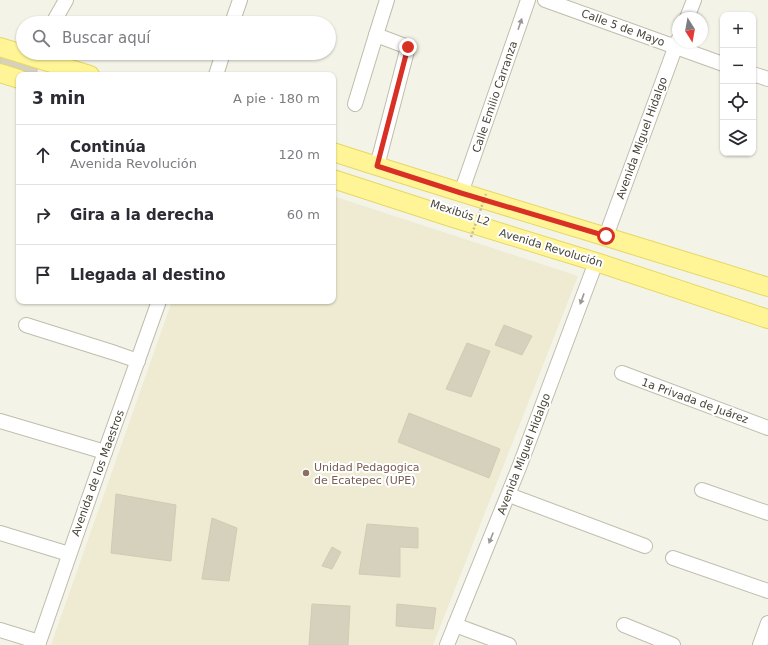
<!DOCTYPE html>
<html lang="es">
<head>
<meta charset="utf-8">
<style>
	body { margin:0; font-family:"DejaVu Sans",sans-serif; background:#f2f2f3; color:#2b2b33 }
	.controls { position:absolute; right:12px; top:12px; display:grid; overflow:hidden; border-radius:8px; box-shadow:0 1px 3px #0004 }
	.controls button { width:36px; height:36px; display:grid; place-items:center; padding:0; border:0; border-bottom:1px solid #e1e1e2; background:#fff; color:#2b2b33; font:20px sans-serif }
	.compass { position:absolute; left:672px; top:12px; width:36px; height:36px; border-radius:50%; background:#fff; box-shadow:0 1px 3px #0004; rotate:169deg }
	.stop { position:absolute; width:12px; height:12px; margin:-9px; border:3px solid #d93025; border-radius:50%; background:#fff }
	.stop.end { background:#d93025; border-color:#fff; box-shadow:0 1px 4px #0008 }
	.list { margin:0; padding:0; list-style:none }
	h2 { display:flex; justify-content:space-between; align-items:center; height:52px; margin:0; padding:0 16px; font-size:17px }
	h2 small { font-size:13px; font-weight:400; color:#7c7c81 }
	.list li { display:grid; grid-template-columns:26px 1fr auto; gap:12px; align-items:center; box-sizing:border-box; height:60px; padding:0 16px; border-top:1px solid #e1e1e2 }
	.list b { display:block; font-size:15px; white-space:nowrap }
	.list p { margin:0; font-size:13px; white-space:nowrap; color:#7c7c81 }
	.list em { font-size:13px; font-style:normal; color:#7c7c81 }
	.icon { flex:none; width:22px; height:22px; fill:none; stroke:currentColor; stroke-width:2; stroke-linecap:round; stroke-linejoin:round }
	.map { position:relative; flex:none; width:768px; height:645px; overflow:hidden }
	.search { position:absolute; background:#fff; box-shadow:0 1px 3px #0004; left:16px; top:16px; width:320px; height:44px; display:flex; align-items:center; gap:10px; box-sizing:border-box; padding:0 14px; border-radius:22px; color:#7c7c81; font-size:15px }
	.panel { position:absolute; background:#fff; box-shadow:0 1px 3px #0004; left:16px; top:72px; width:320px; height:232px; border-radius:8px }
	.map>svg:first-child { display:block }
	.education { fill:#eeebd2 }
	.building { fill:#d6d1bd; stroke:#d1cbb1 }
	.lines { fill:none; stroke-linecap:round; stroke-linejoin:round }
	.minor-casing { stroke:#c0bdab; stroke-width:16 }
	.major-casing { stroke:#e6d865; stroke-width:20 }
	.minor { stroke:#fff; stroke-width:14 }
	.major { stroke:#fff597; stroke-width:18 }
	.path-bridge { stroke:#c2bc9c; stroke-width:2.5; stroke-dasharray:2 2; stroke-linecap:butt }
	.oneway { fill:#9a9991 }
	.route { stroke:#d93025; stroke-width:5 }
	.education-dot { fill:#8d6e63; stroke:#fff; stroke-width:1.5 }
	.labels { text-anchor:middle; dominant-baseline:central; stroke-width:4; stroke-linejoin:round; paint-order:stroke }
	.street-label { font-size:11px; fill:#484537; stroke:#fff }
	.education-label { font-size:11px; fill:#785e54; stroke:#fff; text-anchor:start }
</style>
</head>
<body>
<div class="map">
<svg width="768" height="645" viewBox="0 0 768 645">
	<rect width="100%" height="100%" fill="#f4f3e8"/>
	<polygon class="education" points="333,196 578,276 433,645 51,645 172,301 333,301"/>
	<g class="building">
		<polygon points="0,54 38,67 36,75 27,75 0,66"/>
		<polygon points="504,325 532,336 522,355 495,345"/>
		<polygon points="467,343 490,351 471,397 446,389"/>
		<polygon points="409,413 500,449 489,478 398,442"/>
		<polygon points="116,494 176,505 171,561 111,553"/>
		<polygon points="212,518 237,528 229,581 202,579"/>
		<polygon points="367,524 418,528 418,548 400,547 400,577 359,574"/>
		<polygon points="332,547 341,552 332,569 322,566"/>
		<polygon points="312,604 350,606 348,645 309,645"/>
		<polygon points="397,604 436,608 433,629 396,626"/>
	</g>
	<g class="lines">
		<defs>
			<g id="minor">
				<polyline points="545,0 723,64"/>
				<polyline points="687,18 694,0"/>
				<polyline points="53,23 66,0"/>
				<polyline points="232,23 240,0"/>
				<polyline points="753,74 768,79"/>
				<polyline points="216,75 223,53"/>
				<polyline points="355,104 376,35"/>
				<polyline points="377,166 408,47 376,35 387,0"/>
				<polyline points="461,193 528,0"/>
				<polyline points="606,236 678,40"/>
				<polyline points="26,325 115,353 138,361"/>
				<polyline points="622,373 768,428"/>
				<polyline points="0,421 105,452"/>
				<polyline points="702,490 768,513"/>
				<polyline points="509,495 645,546"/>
				<polyline points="0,533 69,554"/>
				<polyline points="673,558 768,591"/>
				<polyline points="455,625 509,645"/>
				<polyline points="624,625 673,645"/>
				<polyline points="0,630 39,642"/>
				<polyline points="38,645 105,452 159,301"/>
				<polyline points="447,645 520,465 596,262"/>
				<polyline points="760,645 768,623"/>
			</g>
			<g id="major">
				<polyline points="0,47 90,75"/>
				<polyline points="0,73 19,79"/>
				<path d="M333,152c145,47 290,89 435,135"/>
				<polyline points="333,179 450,217 596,262 768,319"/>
			</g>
		</defs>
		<use href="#minor" class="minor-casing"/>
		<use href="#major" class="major-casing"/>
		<use href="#minor" class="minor"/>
		<use href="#major" class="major"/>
		<polyline class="path-bridge" points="471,237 486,194"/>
	</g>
	<defs><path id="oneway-solid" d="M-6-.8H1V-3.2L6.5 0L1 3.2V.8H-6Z"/></defs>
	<g class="oneway">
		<use href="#oneway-solid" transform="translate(520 24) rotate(-71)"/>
		<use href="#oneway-solid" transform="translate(582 299) rotate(110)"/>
		<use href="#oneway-solid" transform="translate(491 538) rotate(112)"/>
	</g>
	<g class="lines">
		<polyline class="route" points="408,47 377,166 461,193 606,236"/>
	</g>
	<circle class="education-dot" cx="306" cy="473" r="4"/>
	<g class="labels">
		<g class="street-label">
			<text transform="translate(623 28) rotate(20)">Calle 5 de Mayo</text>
			<text transform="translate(495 97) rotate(-71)">Calle Emilio Carranza</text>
			<text transform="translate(642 138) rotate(-70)">Avenida Miguel Hidalgo</text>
			<text transform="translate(460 213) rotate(18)">Mexibús L2</text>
			<text transform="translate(551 248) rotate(17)">Avenida Revolución</text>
			<text transform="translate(695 401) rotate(20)">1a Privada de Juárez</text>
			<text transform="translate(524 454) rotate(-69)">Avenida Miguel Hidalgo</text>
			<text transform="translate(98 473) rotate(-70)">Avenida de los Maestros</text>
		</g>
		<g class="education-label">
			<text x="314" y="467">Unidad Pedagogica<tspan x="314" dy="13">de Ecatepec (UPE)</tspan></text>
		</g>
	</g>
</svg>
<div class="controls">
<button>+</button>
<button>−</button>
<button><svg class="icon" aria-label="locate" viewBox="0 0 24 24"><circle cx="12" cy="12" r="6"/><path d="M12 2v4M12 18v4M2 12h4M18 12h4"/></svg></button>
<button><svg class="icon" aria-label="layers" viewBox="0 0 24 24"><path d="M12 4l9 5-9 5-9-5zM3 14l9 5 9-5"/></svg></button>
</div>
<svg class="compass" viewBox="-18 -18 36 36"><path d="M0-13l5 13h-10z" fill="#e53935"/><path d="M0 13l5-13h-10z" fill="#7c7c81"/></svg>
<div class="stop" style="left:606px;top:236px"></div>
<div class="stop end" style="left:408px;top:47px"></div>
<div class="search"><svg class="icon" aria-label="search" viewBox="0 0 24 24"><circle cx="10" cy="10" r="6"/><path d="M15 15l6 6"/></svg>Buscar aquí</div>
<section class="panel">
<h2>3 min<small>A pie · 180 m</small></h2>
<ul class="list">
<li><svg class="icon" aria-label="ahead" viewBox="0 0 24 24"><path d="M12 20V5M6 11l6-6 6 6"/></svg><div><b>Continúa</b><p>Avenida Revolución</p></div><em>120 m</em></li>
<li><svg class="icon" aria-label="right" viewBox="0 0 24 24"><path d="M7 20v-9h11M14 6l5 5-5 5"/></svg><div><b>Gira a la derecha</b></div><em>60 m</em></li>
<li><svg class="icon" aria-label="arrive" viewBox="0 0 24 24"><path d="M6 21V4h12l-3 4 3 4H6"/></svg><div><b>Llegada al destino</b></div></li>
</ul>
</section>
</div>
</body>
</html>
